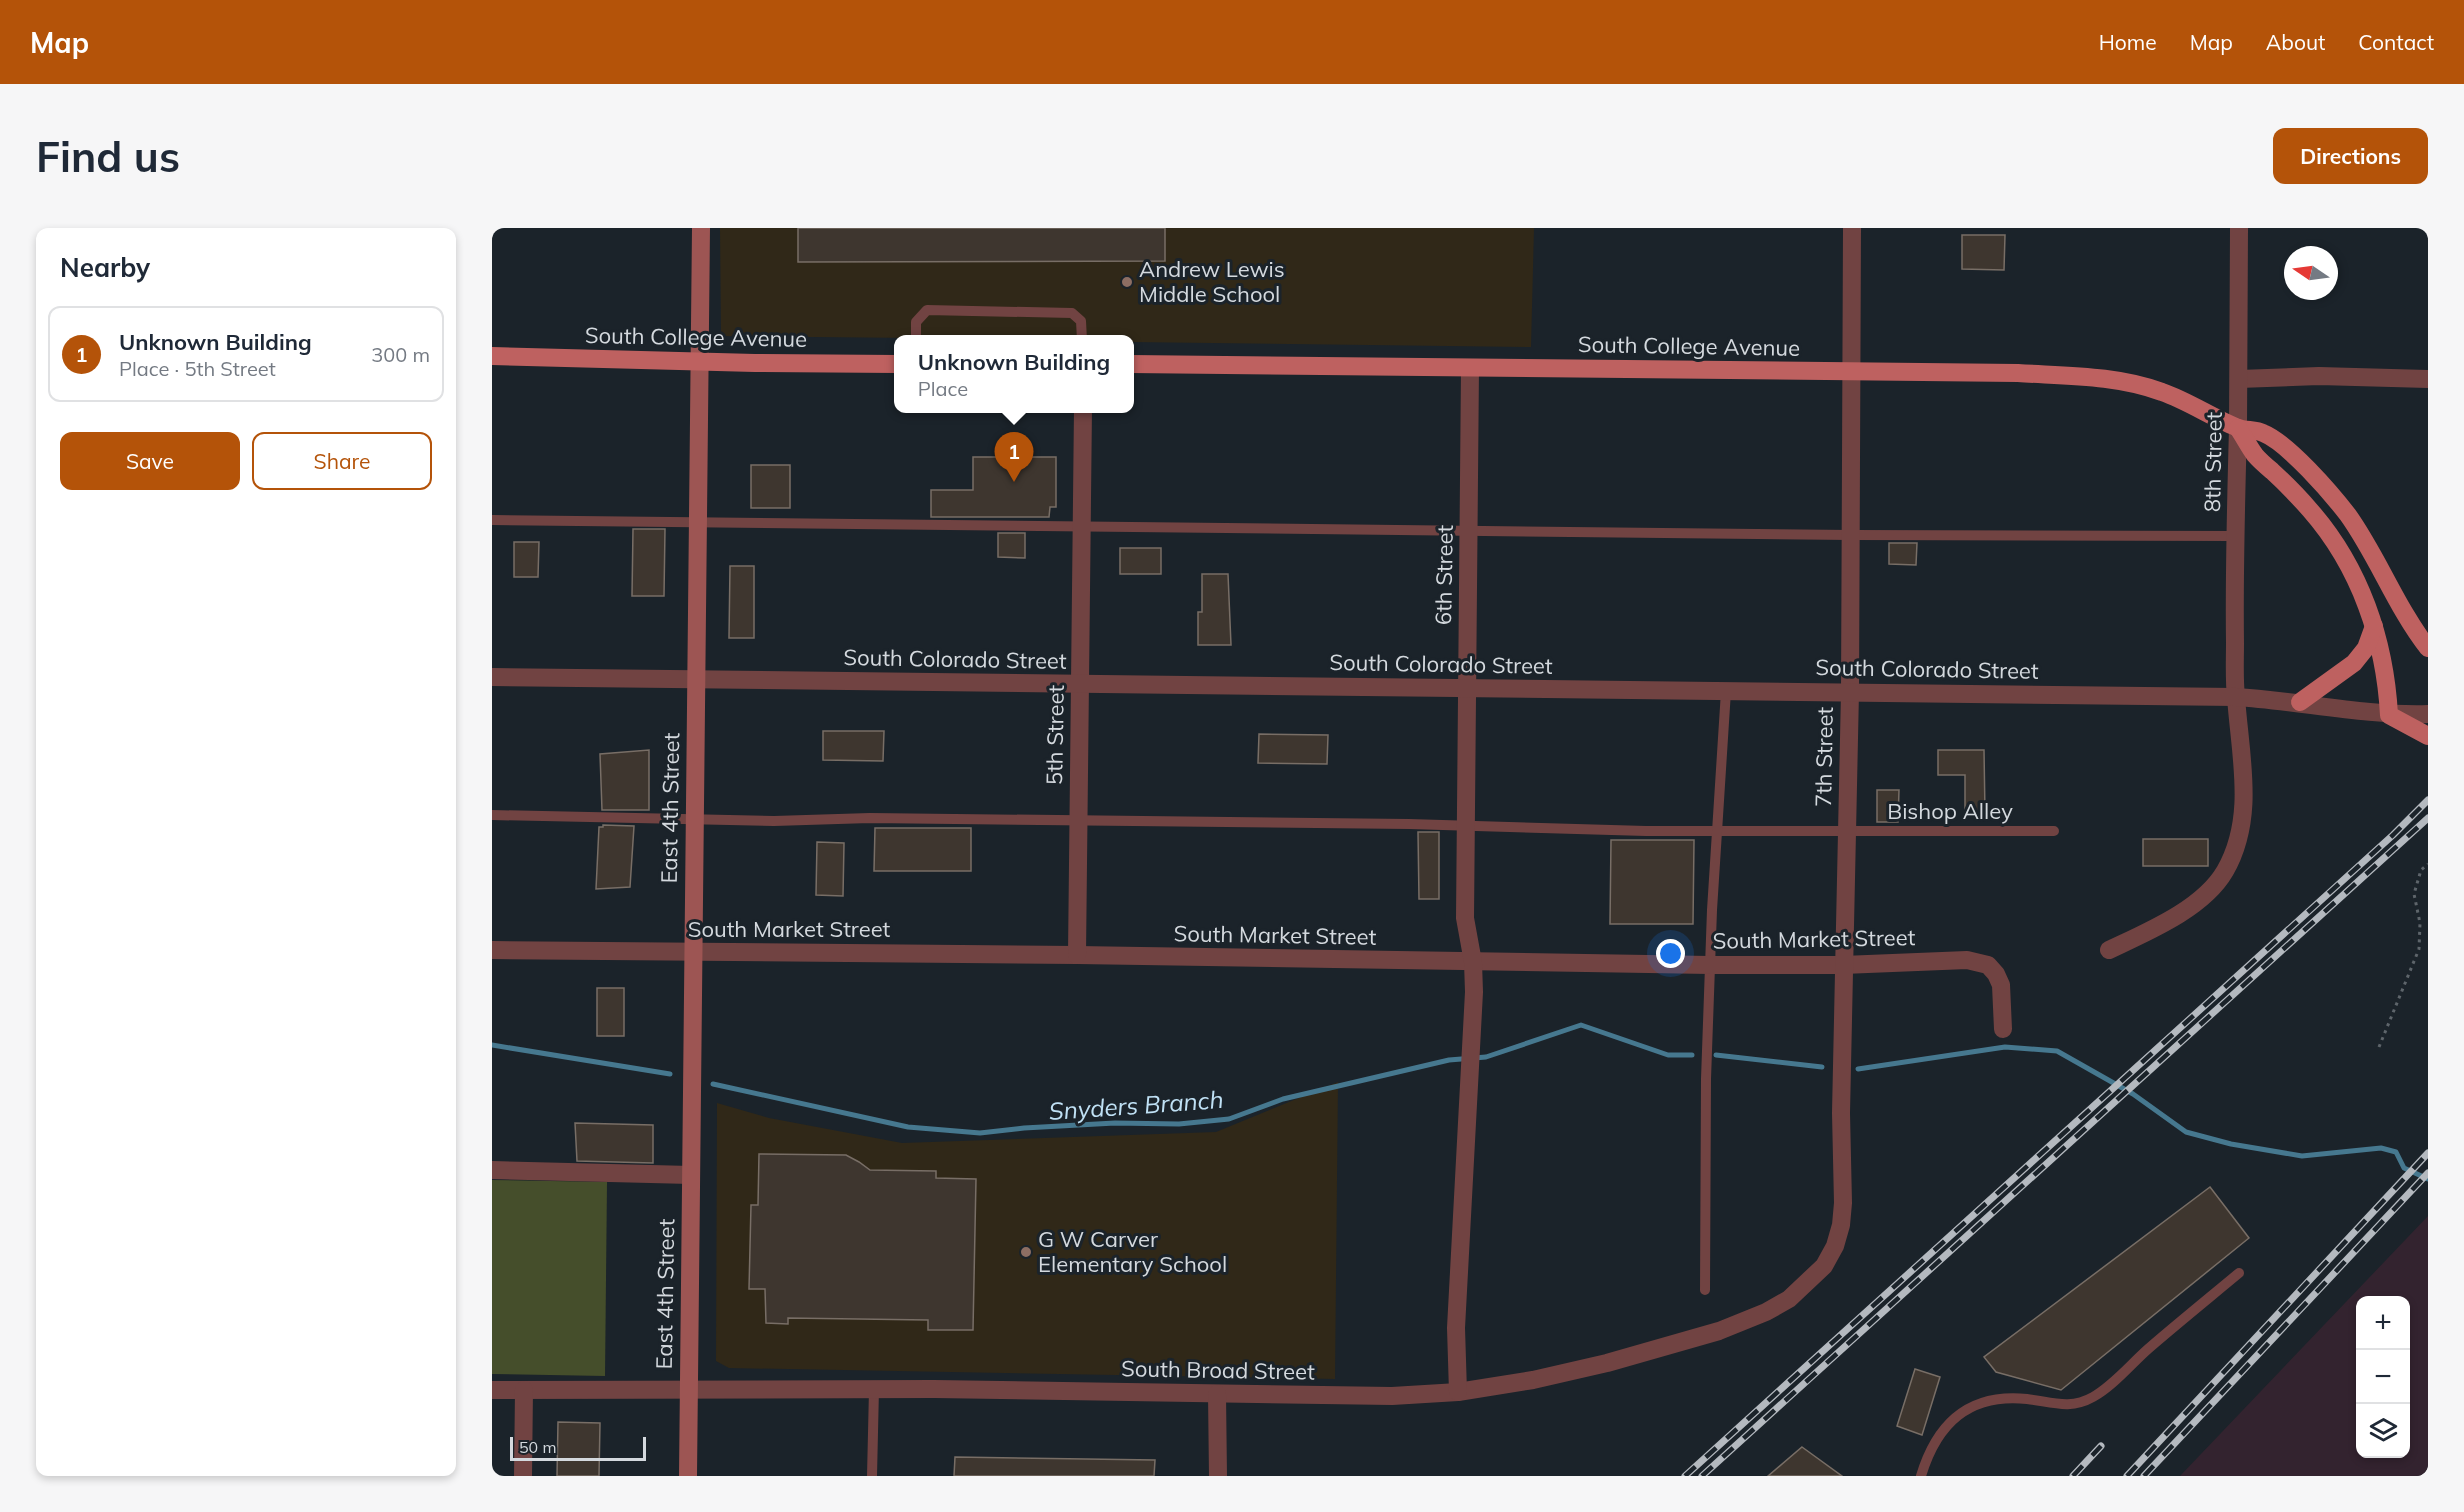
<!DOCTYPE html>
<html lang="en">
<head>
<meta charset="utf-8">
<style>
	body { margin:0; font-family:Mulish,sans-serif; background:#f6f6f7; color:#1f2937 }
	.controls { position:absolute; right:18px; bottom:18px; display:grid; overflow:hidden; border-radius:12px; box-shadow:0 3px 9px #0003 }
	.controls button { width:54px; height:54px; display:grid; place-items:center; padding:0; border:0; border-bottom:2px solid #e0e1e3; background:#fff; color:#1f2937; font:30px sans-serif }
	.compass { position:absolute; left:1792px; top:18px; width:54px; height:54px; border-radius:50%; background:#fff; box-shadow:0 3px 9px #0003; rotate:283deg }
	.scale { position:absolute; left:18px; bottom:15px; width:136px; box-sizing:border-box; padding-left:6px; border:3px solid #d4d9de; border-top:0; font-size:16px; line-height:21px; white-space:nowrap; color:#d4d9de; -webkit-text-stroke:4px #1b232a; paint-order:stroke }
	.you { position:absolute; left:1179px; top:726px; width:21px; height:21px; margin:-15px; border:4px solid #fff; border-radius:50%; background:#1a73e8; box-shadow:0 0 0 9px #1a73e833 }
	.badge { display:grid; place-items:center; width:39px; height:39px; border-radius:50%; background:#b45309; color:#fff; font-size:20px; font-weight:700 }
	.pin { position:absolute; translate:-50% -50px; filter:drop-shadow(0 2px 3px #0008) }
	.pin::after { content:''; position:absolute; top:32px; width:21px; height:18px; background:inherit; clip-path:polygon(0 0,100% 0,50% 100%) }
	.popup { position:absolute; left:402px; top:107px; width:240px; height:78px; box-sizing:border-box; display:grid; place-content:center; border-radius:12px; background:#fff; filter:drop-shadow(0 2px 4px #0005); font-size:20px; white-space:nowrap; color:#747a83 }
	.popup b { font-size:22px; color:#1f2937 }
	.popup::after { content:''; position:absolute; left:50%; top:100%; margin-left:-12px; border:12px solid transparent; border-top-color:#fff }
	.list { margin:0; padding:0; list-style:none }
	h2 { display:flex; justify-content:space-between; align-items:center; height:78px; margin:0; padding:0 24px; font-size:26px }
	h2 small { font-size:20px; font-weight:400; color:#747a83 }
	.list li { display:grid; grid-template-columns:39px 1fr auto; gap:18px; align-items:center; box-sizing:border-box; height:96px; margin:0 12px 12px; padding:0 12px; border:2px solid #e0e1e3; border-radius:12px }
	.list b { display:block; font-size:22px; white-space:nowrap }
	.list p { margin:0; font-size:20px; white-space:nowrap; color:#747a83 }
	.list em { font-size:20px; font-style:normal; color:#747a83 }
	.actions { display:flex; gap:12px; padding:18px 24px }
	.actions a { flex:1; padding:14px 0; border:2px solid #b45309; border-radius:12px; text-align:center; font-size:21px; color:#b45309 }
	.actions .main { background:#b45309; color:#fff }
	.icon { flex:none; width:33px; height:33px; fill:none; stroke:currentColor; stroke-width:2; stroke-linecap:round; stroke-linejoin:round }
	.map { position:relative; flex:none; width:1936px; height:1248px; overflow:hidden; border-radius:12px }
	header { display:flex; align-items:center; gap:36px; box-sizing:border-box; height:84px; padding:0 30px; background:#b45309; color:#fff }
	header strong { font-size:28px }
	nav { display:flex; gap:33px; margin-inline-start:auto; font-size:21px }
	.intro { display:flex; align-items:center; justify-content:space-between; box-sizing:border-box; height:144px; padding:0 36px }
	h1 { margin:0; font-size:42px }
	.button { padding:15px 27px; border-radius:12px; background:#b45309; color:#fff; font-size:21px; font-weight:700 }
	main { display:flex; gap:36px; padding:0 36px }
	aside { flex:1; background:#fff; border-radius:12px; box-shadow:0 3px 9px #0003 }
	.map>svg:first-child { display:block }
	.industrial { fill:#33232f; fill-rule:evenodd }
	.education { fill:#302818 }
	.green { fill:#454e2b }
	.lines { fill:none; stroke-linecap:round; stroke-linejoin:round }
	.stream { stroke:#46788f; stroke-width:5 }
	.building { fill:#3e362f; stroke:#786e66; stroke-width:1.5 }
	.path { stroke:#5e656b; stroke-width:3; stroke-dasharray:3 4.5; stroke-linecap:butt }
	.service { stroke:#714342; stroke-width:10 }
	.minor { stroke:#714342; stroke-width:18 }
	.tertiary { stroke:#714342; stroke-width:18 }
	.secondary { stroke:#9d5553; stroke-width:18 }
	.primary { stroke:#be6160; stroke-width:18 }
	.rail-casing { stroke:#b4b9bf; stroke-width:7 }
	.rail { stroke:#1b232a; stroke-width:4.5; stroke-dasharray:14; stroke-linecap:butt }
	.education-dot { fill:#8d6e63; stroke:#1b232a; stroke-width:2 }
	.labels { text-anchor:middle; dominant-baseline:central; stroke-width:6; stroke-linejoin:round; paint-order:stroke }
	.poi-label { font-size:22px; fill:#d4d9de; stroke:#1b232a; text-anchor:start }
	.street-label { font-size:22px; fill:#d4d9de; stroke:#1b232a }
	.water-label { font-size:24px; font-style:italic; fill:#c0e1f5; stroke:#1b232a }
</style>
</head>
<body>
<header>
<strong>Map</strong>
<nav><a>Home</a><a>Map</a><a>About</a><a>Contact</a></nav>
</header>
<div class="intro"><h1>Find us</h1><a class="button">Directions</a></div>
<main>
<aside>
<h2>Nearby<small></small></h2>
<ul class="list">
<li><span class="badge">1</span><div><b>Unknown Building</b><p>Place · 5th Street</p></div><em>300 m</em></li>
</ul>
<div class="actions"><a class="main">Save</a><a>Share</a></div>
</aside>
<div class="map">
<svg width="1936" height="1248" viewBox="0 0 1936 1248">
	<rect width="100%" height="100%" fill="#1b232a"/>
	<path class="industrial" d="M1936,988v260h-248zM1868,1072h46v154h-46z"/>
	<g class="education">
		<polygon points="228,0 1042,0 1039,119 638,114 638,112 229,108"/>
		<polygon points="846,854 843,1151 237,1140 224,1133 225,875 277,890 410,915 724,904"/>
	</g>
	<polygon class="green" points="0,952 115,954 113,1148 0,1146"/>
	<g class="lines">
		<g class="stream">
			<polyline points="0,817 178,846"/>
			<polyline points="1224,827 1330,839"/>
			<polyline points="1366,841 1513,819 1565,823 1641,866 1694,904 1739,916 1810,928 1889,920 1904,924 1912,940 1936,951"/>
			<polyline points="221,856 416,899 488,905 532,900 623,895 687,896 737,891 791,871 957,832 994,829 1089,797 1176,827 1200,827"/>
		</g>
	</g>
	<g class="building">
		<polygon points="306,0 673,0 673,33 306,34"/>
		<polygon points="1470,7 1513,7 1512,42 1470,41"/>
		<polygon points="481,229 564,229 564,279 558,279 557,289 439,289 439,262 481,262"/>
		<rect x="259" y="237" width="39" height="43"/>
		<polygon points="141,301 173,301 172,368 140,368"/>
		<polygon points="506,305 533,305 533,330 506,329"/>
		<polygon points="22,314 47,314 46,349 22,349"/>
		<polygon points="1397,315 1425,315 1424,337 1397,336"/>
		<rect x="628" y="320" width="41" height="26"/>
		<polygon points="238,338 262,338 262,410 237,410"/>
		<polygon points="710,346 736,346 739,417 706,417 706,384 710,384"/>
		<polygon points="331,503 392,503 391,533 331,532"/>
		<polygon points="767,506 836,507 835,536 766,535"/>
		<polygon points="157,522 157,582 110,582 108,526"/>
		<polygon points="1446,522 1492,522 1493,585 1473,585 1473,547 1446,547"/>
		<polygon points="1385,562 1407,562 1406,594 1385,594"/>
		<polygon points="111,597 142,598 138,659 104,661 107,599 111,599"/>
		<polygon points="383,600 479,600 479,643 382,643"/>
		<polygon points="926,604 947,604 947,671 927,671"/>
		<rect x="1651" y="611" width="65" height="27"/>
		<polygon points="1119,612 1202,612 1201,696 1118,696"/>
		<polygon points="325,614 352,615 351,668 324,667"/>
		<rect x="105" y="760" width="27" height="48"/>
		<polygon points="83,895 161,897 161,935 85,933"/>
		<polygon points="267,926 354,927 367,934 378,942 444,943 444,950 484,951 481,1102 436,1102 436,1092 296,1090 296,1096 274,1095 273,1061 257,1061 259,977 266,977"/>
		<polygon points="1718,959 1757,1010 1569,1162 1504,1144 1492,1129"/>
		<polygon points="1423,1141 1448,1149 1430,1207 1405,1198"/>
		<polygon points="66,1194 108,1195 107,1248 65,1248"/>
		<polygon points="1310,1219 1350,1248 1276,1248"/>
		<polygon points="463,1229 663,1232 662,1248 462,1248"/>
	</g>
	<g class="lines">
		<polyline class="path" points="1887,819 1927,721 1928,695 1922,666 1929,642 1936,636"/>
		<g class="service">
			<polyline points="424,112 424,94 435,82 580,85 589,93 590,112"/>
			<polyline points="0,292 1359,307 1743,308"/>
			<polyline points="0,587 282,593 378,590 917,596 1154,603 1562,603"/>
			<polyline points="1213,1062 1214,851 1220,682 1234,463"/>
			<polyline points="380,1248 382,1161"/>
			<path d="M1429,1248c16,-53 48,-83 106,-77 25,3 43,11 66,-2 20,-11 38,-33 55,-48 30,-26 61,-51 91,-76"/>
		</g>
		<g class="minor">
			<polyline points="1747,151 1827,148 1936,151"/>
			<polyline points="0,722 585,727 1218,737 1351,737 1475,732 1496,737 1504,746 1509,757 1511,801"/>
			<path d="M1617,722c38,-18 94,-41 116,-79 31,-54 15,-115 11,-174 -2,-18 -1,-36 -1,-54 -1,-72 1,-143 3,-215"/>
			<polyline points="585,727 591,180"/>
			<polyline points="0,942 199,947"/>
			<polyline points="0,1162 442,1161 900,1168 966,1164 1041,1152 1115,1135 1227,1103 1274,1084 1297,1071 1332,1038 1343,1018 1349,997 1351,975 1349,885 1358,464 1360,0"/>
			<polyline points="966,1164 964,1100 982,764 981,734 973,690 978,140"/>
			<polyline points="725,1166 726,1248"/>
			<polyline points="31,1248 32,1162"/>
		</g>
		<g class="tertiary">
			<polyline points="1746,200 1747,0"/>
			<path d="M0,449l1744,20c64,4 128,19 192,17"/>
		</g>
		<polyline class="secondary" points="196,1248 209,0"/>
		<g class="primary">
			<polyline points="0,128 263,135 406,136"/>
			<path d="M638,136l888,9c47,3 99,2 144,19 26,9 49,25 74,35 8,4 19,2 27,6 25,10 68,60 85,82 30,42 48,92 80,133"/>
			<path d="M1746,200c6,9 11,19 17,27 5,6 11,11 17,16 13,12 26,25 38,39 50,57 75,130 79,205l39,21"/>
			<polyline points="1808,474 1862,435 1874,420 1882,398"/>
		</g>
		<defs>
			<g id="rail">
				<polyline points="1193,1248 1901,607 1936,572"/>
				<polyline points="1210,1248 1936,590"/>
				<polyline points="1581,1248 1609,1218"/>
				<polyline points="1635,1248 1936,925"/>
				<polyline points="1652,1248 1936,945"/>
			</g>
		</defs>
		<use href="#rail" class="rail-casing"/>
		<use href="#rail" class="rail"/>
	</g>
	<g class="education-dot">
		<circle cx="635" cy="54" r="6"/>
		<circle cx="534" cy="1024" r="6"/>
	</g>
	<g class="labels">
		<g class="poi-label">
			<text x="647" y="41">Andrew Lewis<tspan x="647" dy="25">Middle School</tspan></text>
			<text x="546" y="1011">G W Carver<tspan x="546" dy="25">Elementary School</tspan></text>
		</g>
		<g class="street-label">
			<text transform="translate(204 109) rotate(1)">South College Avenue</text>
			<text transform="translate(1197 118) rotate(1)">South College Avenue</text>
			<text transform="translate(1721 234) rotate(-89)">8th Street</text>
			<text transform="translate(952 347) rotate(-89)">6th Street</text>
			<text transform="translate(463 431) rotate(1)">South Colorado Street</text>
			<text transform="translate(949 436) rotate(1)">South Colorado Street</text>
			<text transform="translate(1435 441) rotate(1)">South Colorado Street</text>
			<text transform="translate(563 507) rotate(-89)">5th Street</text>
			<text transform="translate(1332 529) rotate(-89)">7th Street</text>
			<text transform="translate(178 580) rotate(-89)">East 4th Street</text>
			<text x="1458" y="583">Bishop Alley</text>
			<text x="297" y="701">South Market Street</text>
			<text transform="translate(783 707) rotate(1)">South Market Street</text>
			<text transform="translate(1322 711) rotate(-1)">South Market Street</text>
			<text transform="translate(173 1066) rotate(-89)">East 4th Street</text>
			<text transform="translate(726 1142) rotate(1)">South Broad Street</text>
		</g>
		<g class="water-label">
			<text transform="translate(644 877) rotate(-4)">Snyders Branch</text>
		</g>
	</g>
</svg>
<div class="controls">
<button>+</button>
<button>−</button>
<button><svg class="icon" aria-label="layers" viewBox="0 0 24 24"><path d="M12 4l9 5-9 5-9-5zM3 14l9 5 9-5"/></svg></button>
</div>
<svg class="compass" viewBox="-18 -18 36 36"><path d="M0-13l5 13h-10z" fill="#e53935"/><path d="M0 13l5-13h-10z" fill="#747a83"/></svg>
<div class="scale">50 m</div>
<div class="you"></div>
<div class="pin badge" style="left:522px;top:254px">1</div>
<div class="popup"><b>Unknown Building</b>Place</div>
</div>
</main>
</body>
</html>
